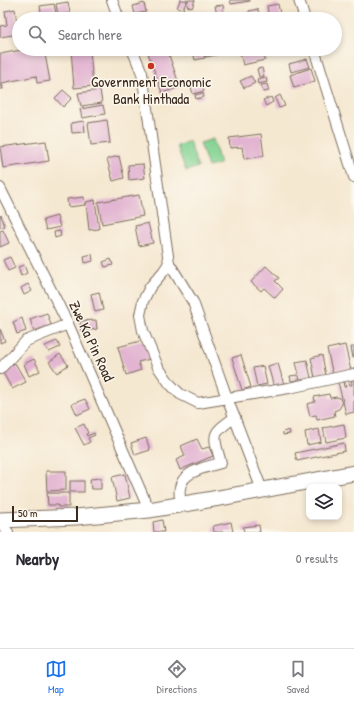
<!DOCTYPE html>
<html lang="en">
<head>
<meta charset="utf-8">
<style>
	body { margin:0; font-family:"Patrick Hand",sans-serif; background:#f7f7f7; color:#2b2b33 }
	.controls { position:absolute; right:12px; bottom:12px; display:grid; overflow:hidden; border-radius:8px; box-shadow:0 2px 6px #0003 }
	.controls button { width:36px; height:36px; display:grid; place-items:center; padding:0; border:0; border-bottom:1px solid #e1e1e2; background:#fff; color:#2b2b33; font:20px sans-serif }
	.scale { position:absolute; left:12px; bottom:10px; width:66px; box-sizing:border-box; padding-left:4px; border:2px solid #3b2a1e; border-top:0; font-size:11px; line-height:14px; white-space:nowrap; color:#3b2a1e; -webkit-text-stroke:3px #fbf7ec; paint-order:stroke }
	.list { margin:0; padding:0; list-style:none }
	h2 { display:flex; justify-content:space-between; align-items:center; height:52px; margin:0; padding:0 16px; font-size:17px }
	h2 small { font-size:13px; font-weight:400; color:#7c7c81 }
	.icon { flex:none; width:22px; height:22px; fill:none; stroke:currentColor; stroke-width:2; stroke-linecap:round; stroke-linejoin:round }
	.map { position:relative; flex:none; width:354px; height:532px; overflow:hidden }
	.search { position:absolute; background:#fff; box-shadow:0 2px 6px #0003; left:12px; right:12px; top:12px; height:44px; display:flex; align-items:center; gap:10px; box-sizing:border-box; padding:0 14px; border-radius:22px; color:#7c7c81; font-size:15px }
	.sheet { height:116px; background:#fff }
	nav { display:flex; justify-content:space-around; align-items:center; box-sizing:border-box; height:56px; border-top:1px solid #e1e1e2; background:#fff; font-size:11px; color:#7c7c81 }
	nav a { display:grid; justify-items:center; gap:2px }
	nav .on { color:#1a73e8 }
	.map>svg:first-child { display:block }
	.green { fill:#82d393; stroke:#5e7e58 }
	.building { fill:#e2b4d1 }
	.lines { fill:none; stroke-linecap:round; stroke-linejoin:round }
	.street-casing { stroke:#7c6c5d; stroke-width:12 }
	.primary-casing { stroke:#7c6c5d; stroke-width:17 }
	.street { stroke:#fff; stroke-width:10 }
	.primary { stroke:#fff; stroke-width:15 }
	.poi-dot { fill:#c8321e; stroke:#fbf7ec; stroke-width:1.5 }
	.labels { text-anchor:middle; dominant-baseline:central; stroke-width:3; stroke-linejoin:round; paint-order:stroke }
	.poi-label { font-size:15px; fill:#3b2a1e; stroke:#fbf7ec }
	.street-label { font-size:15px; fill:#3b2a1e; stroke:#fbf7ec }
</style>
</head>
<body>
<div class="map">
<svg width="354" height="532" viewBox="0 0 354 532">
	<rect width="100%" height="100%" fill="#fbf7ec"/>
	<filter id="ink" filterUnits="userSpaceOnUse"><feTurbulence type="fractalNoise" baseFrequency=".025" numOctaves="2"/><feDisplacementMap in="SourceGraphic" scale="8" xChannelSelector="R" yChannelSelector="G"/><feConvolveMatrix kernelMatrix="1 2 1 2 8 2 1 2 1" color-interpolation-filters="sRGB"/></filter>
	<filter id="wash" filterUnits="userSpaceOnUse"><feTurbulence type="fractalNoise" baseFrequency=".012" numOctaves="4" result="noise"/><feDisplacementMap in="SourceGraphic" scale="16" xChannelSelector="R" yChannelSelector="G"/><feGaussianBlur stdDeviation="0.9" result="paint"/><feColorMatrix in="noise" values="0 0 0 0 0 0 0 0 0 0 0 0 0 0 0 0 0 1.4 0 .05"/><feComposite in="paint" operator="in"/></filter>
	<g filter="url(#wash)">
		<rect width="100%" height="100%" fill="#f5e8d1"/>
		<g class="green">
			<polygon points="213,139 220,164 208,167 200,143"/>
			<polygon points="189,141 198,167 186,171 177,146"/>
		</g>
		<g id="blocks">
			<g class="building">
				<polygon points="180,0 187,0 183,10 177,8"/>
				<polygon points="188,0 195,0 192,8 187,6"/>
				<polygon points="230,0 250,0 250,1 231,4"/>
				<polygon points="68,2 70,13 58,15 56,4"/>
				<polygon points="144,3 146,12 135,14 133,6"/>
				<polygon points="54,4 57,19 42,19 40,6"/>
				<polygon points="278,4 281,19 269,19 267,6"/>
				<polygon points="223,5 224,14 217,15 215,6"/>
				<polygon points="15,9 17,23 19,23 19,34 0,37 0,26 7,25 5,11"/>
				<polygon points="258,9 259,18 250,19 249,11"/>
				<polygon points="242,13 244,19 230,19 229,16"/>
				<polygon points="27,49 44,49 50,81 37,83 36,76 2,83 3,89 0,89 0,54"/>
				<polygon points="71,49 90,49 93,86 74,88"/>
				<polygon points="149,49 167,49 180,87 162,93 147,50"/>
				<polygon points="204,49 214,49 216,55 206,57"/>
				<polygon points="239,49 253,49 254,53 263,51 265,60 243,65"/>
				<polygon points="255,49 265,49 265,50 255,52"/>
				<polygon points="202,50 205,58 195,60 193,52"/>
				<polygon points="307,59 310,67 291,72 289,64"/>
				<polygon points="262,68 264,76 259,77 257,69"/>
				<polygon points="311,68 315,81 294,88 290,75"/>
				<polygon points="251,76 255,83 244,88 240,81"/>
				<polygon points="266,77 267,82 258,84 257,79"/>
				<polygon points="202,84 204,91 193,94 191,87"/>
				<polygon points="267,84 269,91 263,92 261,85"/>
				<polygon points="63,90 72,98 63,107 55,98"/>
				<polygon points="100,90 102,103 81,106 78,93"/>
				<polygon points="203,93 204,97 196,99 195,95"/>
				<polygon points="280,95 285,106 279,108 275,98"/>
				<polygon points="271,97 273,102 266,106 263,100"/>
				<polygon points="103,105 105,114 82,118 80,109"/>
				<polygon points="107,120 110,143 91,145 88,123"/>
				<polygon points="84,121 85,132 72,133 71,123"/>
				<polygon points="261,134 264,156 244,159 242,147 230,148 229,138"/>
				<polygon points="46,141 49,161 3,168 0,147"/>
				<polygon points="119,156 124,178 113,181 107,159"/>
				<polygon points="143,164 145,178 129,180 128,165"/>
				<polygon points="139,195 143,216 102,224 98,202"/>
				<polygon points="84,197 85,205 68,207 67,199"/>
				<polygon points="95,200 99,229 89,230 86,202"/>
				<polygon points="1,215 5,226 0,228 0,216"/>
				<polygon points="57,216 60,227 46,230 43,220"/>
				<polygon points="148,223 153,243 139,246 135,226"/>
				<polygon points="3,230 9,243 0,247 0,231"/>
				<polygon points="60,231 61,236 55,238 54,232"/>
				<polygon points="92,254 93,261 85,263 84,256"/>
				<polygon points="10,257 15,268 8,271 3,260"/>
				<polygon points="111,259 113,265 105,267 103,262"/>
				<polygon points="24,265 27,273 21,276 18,267"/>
				<polygon points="266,266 279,278 275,281 283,289 275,298 264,288 261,291 251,282"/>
				<polygon points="28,284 32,291 24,295 21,288"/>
				<polygon points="99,292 103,310 95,312 91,294"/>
				<polygon points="47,313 51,325 34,331 30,319"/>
				<polygon points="22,318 26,331 17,334 13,322"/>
				<polygon points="96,320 97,329 81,331 80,321"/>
				<polygon points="0,329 5,341 0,343"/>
				<polygon points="144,340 150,359 138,362 141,370 126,375 118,347"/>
				<polygon points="57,341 60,347 49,352 45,346"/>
				<polygon points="345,345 351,371 333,375 327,349"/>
				<polygon points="351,347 354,347 354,358 353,358"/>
				<polygon points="60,354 68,365 57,373 49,362"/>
				<polygon points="241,355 251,387 242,390 232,358"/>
				<polygon points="322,355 326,376 315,378 311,358"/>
				<polygon points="34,359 40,371 29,376 24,364"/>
				<polygon points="307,360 311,378 300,381 296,362"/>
				<polygon points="15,363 26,382 12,389 2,371"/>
				<polygon points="278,363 284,385 274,387 268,366"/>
				<polygon points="263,366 267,384 257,386 253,368"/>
				<polygon points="297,375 298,380 291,381 290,376"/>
				<polygon points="348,379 350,385 352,385 351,379 353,379 354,383 354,412 346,414 338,382 343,381 344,387 346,387 344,380"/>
				<polygon points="329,394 330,398 337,397 340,398 342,404 339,409 334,411 335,416 317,420 316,415 310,416 307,404 315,402 314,397"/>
				<polygon points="85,399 90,409 77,415 72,404"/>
				<polygon points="84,424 88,433 86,434 87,436 94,433 95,435 88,438 90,442 84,445 75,428"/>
				<polygon points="344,424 346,438 326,442 323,428"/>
				<polygon points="319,429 321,442 307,445 305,432"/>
				<polygon points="289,430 290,434 283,435 283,432"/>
				<polygon points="146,438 150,450 135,455 131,443"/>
				<polygon points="197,439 202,449 209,447 213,456 180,470 176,460 185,456 181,446"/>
				<polygon points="344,443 345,451 297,461 295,453"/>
				<polygon points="46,471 66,471 66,490 47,491"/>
				<polygon points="125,474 130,498 117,501 112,477"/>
				<polygon points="101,478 101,489 91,489 90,479"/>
				<rect x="70" y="481" width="14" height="11"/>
				<polygon points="47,493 69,493 69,507 58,507 58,505 48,505"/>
				<polygon points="162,520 164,532 154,532 153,522"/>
				<polygon points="231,522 233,532 214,532 213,526"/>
				<polygon points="259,525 260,532 244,532 243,527"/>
			</g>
		</g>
	</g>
	<g filter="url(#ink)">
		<use href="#blocks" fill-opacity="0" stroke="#7c6c5d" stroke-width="1"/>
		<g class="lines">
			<defs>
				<g id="street">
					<polyline points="112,0 119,19"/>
					<polyline points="299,0 305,19"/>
					<polyline points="132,49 142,73 169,263 193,302 227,398 262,490"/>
					<polyline points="314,49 354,177"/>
					<polyline points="0,188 68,324 149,510"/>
					<polyline points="169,263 163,272 150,287 143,301 140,315 143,331 158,367 170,384 180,394 198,403 289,388 354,374"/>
					<polyline points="0,369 26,341 68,324"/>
					<path d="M182,505c-11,-31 16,-36 39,-42 -8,-29 -11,-28 14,-46"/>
					<polyline points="0,524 8,532"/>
				</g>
				<polyline id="primary" points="0,520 76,517 149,510 225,497 354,473"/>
			</defs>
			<use href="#street" class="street-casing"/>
			<use href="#primary" class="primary-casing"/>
			<use href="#street" class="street"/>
			<use href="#primary" class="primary"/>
		</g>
	</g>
	<circle class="poi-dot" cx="151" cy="66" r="4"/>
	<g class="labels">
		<g class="poi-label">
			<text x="151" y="81">Government Economic<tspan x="151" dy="17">Bank Hinthada</tspan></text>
		</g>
		<g class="street-label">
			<text transform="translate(92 341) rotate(65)">Zwe Ka Pin Road</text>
		</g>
	</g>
</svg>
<div class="controls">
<button><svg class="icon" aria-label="layers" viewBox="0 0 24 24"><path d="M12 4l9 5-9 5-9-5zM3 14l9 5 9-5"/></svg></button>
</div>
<div class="scale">50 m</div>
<div class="search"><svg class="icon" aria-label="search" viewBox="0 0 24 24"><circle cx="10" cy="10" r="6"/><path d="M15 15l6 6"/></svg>Search here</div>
</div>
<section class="sheet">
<h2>Nearby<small>0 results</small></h2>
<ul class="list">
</ul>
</section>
<nav>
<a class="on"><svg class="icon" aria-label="map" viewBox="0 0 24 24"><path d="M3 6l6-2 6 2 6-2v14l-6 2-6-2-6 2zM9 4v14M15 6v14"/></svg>Map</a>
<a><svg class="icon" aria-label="directions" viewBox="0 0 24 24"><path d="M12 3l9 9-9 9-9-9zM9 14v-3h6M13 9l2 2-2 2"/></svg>Directions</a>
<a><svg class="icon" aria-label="saved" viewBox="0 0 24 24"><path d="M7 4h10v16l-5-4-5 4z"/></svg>Saved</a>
</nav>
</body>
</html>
